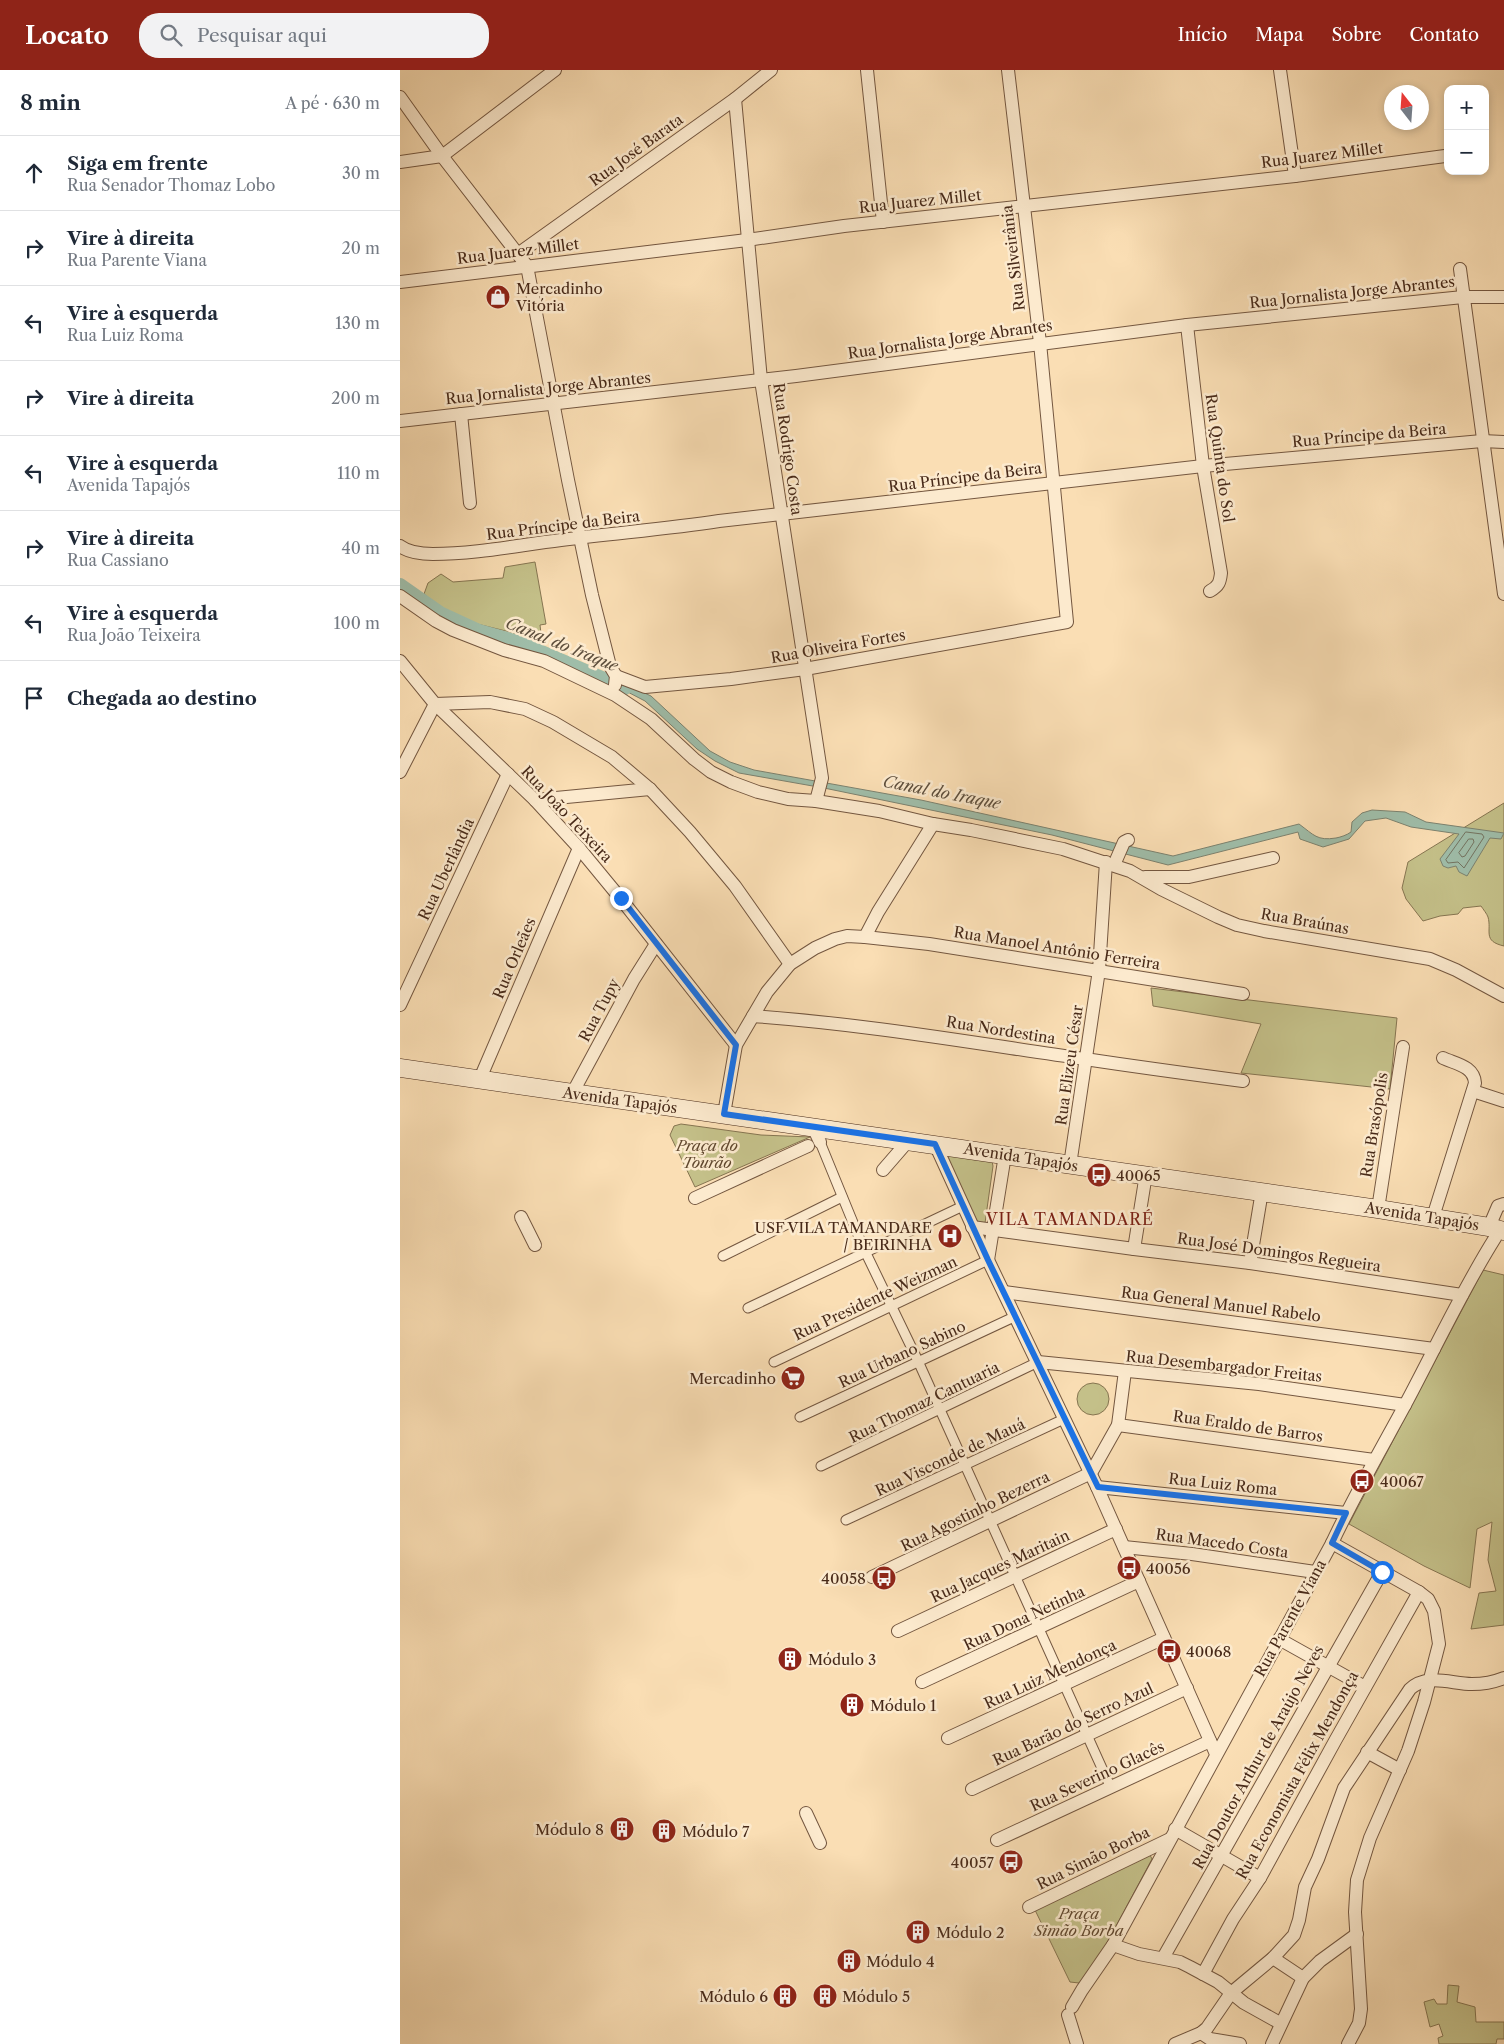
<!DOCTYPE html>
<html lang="pt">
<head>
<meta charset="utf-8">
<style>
	body { margin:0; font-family:"Libre Caslon Text",serif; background:#f2f2f3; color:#1f2937 }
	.controls { position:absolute; right:15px; top:15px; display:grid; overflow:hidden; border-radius:10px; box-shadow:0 2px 8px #0003 }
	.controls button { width:45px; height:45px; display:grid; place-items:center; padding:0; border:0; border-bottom:1px solid #e0e1e3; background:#fff; color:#1f2937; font:25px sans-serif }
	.compass { position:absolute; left:984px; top:15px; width:45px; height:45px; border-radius:50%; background:#fff; box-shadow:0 2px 8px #0003; rotate:343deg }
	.stop { position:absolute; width:15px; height:15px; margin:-11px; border:4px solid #1a73e8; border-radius:50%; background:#fff }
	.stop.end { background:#1a73e8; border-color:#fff; box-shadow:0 1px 5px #0008 }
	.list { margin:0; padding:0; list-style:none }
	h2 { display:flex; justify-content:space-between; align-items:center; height:65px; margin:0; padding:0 20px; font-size:21px }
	h2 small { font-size:16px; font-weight:400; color:#747a83 }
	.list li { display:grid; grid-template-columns:32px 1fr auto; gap:15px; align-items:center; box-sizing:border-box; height:75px; padding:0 20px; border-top:1px solid #e0e1e3 }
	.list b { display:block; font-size:19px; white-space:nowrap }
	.list p { margin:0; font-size:16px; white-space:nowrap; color:#747a83 }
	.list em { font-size:16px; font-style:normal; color:#747a83 }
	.icon { flex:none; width:28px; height:28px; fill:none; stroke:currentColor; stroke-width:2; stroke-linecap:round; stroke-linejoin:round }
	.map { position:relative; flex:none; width:1104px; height:1974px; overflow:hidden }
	header { display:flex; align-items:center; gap:30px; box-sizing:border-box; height:70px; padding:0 25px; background:#8f2418; color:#fff }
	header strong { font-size:24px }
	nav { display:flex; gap:28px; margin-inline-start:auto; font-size:18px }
	.search { width:350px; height:45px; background:#f2f2f3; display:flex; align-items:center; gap:12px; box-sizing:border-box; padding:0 18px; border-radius:20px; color:#747a83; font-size:19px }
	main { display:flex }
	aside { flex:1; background:#fff }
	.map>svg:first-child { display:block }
	.green { fill:#c4c089; stroke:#867551 }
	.water { fill:#9fbda9; stroke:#7c826f }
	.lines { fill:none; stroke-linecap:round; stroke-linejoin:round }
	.shore { stroke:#747461; stroke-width:1 }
	.canal { stroke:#9fbda9; stroke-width:14 }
	.pedestrian-casing { stroke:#745740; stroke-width:11 }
	.minor-casing { stroke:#745740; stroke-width:14 }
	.secondary-casing { stroke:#482a19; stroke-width:19 }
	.pedestrian { stroke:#fceace; stroke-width:9 }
	.minor { stroke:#fceace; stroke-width:12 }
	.secondary { stroke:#fceace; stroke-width:18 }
	.route { stroke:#1a73e8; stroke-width:6 }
	.labels { text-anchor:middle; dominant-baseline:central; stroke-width:5; stroke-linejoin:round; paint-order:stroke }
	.street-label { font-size:15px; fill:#482a19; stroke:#fceace }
	.poi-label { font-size:15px; fill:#482a19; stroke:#fceace; text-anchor:start }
	.park-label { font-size:15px; font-style:italic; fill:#61482f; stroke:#fceace }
	.water-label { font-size:16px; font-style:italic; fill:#5e4f3d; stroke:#fceace }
	.neighbourhood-label { font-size:16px; letter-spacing:1px; fill:#7a1f14; stroke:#fceace }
</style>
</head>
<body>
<header>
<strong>Locato</strong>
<div class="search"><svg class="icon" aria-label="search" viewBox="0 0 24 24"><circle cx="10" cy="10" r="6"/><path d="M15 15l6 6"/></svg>Pesquisar aqui</div>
<nav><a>Início</a><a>Mapa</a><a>Sobre</a><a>Contato</a></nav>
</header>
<main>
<aside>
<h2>8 min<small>A pé · 630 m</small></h2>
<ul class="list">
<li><svg class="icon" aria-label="ahead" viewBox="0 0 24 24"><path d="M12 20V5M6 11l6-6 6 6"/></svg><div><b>Siga em frente</b><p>Rua Senador Thomaz Lobo</p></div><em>30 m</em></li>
<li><svg class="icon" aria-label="right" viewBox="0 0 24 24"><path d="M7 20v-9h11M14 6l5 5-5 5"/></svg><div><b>Vire à direita</b><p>Rua Parente Viana</p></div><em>20 m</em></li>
<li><svg class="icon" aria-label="left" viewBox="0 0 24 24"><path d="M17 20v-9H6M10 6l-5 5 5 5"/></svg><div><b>Vire à esquerda</b><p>Rua Luiz Roma</p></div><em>130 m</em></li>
<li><svg class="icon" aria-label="right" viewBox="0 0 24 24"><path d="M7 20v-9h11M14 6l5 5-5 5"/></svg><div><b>Vire à direita</b></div><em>200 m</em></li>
<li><svg class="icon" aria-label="left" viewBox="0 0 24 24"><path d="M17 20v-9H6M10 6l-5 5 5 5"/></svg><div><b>Vire à esquerda</b><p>Avenida Tapajós</p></div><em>110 m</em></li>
<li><svg class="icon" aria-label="right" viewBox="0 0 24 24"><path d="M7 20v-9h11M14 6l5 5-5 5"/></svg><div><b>Vire à direita</b><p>Rua Cassiano</p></div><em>40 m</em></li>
<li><svg class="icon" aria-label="left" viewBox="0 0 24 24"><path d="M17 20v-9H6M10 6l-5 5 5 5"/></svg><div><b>Vire à esquerda</b><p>Rua João Teixeira</p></div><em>100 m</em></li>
<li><svg class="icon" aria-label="arrive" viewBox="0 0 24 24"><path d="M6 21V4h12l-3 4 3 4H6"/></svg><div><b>Chegada ao destino</b></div></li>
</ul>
</aside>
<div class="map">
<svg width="1104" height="1974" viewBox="0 0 1104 1974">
	<rect width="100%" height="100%" fill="#fadeb4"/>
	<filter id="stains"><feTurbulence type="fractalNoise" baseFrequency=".004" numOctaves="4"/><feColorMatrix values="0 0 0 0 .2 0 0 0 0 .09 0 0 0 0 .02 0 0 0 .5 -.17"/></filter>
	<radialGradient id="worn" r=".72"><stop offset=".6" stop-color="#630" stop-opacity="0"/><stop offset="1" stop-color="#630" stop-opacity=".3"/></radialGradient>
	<g class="green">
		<polygon points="135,492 146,554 140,555 142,572 110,562 73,553 43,540 24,524 28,513 41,504 53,512 103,508 105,497"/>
		<path d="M1104,733v143c-22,-5 -12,-15 -16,-29 -1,-3 -5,-8 -7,-11l-18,2 -5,6 -18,2 -17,5 -17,-22 -4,-11 6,-26z"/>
		<polygon points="751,918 997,948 990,1019 841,1003 861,954 753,936"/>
		<polygon points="281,1054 361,1065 410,1067 295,1117 270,1065 274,1056"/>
		<polygon points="553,1082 591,1087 593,1096 585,1153 575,1152 547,1087"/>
		<polygon points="1083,1200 1104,1205 1104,1555 1071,1559 1079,1523 1096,1521 1088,1490 1092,1452 1077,1459 1070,1518 1024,1496 949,1454"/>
		<circle cx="693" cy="1329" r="16"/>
		<polygon points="750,1785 752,1789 697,1892 683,1911 679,1913 670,1912 635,1840"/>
		<polygon points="1048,1915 1059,1916 1057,1932 1075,1937 1076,1952 1104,1952 1104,1969 1097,1969 1096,1974 1039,1974 1038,1968 1043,1966 1039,1954 1030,1957 1024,1932 1034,1929 1037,1934 1047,1934"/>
	</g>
	<path class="water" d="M221,612l30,14 59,55 20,11 24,8 167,30 252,56 126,-32c15,11 18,17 37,14 5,-1 11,-3 15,-6l1,-10 10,-9 10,-3 33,2 21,10 78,11 -3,6 -11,-1 -23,38 -8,-4 -3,-6 -8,2 -5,-2 -3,-7 19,-25 -48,-7 -25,-9 -21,3 -16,18 -26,8 -23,-8 -2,-7 -130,33 -116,-30 -228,-47 -85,-15 -24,-12 -18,-12 -52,-48 -25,-13z"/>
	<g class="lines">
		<g class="shore">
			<polygon points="1066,762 1082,764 1084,767 1064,798 1058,792 1048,793 1046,790"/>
			<polygon points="1069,769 1073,769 1074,772 1065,786 1062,787 1059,783"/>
		</g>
		<polyline class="canal" points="0,515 40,543 79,561 118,572 225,618"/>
		<defs>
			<g id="pedestrian">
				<polyline points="420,1072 463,1177 518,1291 710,1716"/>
				<polyline points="323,1186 442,1127"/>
				<polyline points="348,1238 563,1136"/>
				<polyline points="374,1292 588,1190"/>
				<polyline points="400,1347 616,1246"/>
				<polyline points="421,1396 638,1292"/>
				<polyline points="446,1450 664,1349"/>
			</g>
			<g id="minor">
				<polyline points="467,0 483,152"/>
				<polyline points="880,0 895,106"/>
				<polyline points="0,27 42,86 127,196 168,410 192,525 210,596 216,606 215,615"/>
				<polyline points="335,29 361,310 422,708 416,731"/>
				<polyline points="0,92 42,86 155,0"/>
				<polyline points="118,184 335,29 371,0"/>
				<polyline points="1060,199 1104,524"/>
				<polyline points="0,212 347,170 444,156 895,106 1045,86"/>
				<path d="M787,255l16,141 18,107c-1,9 -2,13 -11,18"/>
				<polyline points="61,344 70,433"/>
				<polyline points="0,351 396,306 787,255 1063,227 1104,227"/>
				<path d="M0,476c9,7 22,8 33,8 43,0 86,-9 128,-14 53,-7 106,-11 158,-19l484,-55 279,-25 22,1"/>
				<polyline points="0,526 36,551 53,560 104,580 144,591 215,625 251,649 294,689 311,702 331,712 358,722 388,729 416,731 479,741 533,754 571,760 663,779 730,801 761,819 818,847 837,855 864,861 1030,889 1056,900 1104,926"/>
				<polyline points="0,591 35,634 135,730 179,778 221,829 336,975"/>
				<polyline points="216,606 245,617 331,609 405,599 667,552 640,273 608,0"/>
				<polyline points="0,702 35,634 90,632 125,639 153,652 212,687 250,719 290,762 335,816 390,894"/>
				<polyline points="135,730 250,719"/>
				<polyline points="714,795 724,772 728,770"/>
				<polyline points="745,807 789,807 873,788"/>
				<polyline points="465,867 478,842 533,754"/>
				<polyline points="0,935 108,704"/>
				<path d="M353,946c112,8 221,27 332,43 53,8 105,15 158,22"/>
				<polyline points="79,1011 179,778"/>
				<polyline points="1073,1021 1104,1031"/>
				<polyline points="173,1022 234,909 256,874"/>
				<polyline points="324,1044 336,975 367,922 390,894 415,878 435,869 447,866 465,867 529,874 843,924"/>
				<polyline points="413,1057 420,1072"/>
				<polyline points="535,1074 588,1190 697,1417 816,1684"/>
				<polyline points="670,1095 699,900 706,792"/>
				<polyline points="483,1100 509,1070"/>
				<polyline points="295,1128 408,1076"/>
				<polyline points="978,1139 1003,977"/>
				<polyline points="121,1147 135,1175"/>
				<path d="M1033,1147l42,-134c-1,-17 -19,-19 -32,-25"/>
				<polyline points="572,1157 734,1179 850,1193 1062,1225"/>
				<polyline points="1089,1157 1098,1136 1104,1134"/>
				<polyline points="734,1179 746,1104"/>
				<polyline points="588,1190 605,1085"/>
				<polyline points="850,1193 862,1121"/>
				<polyline points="604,1222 1034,1279"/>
				<polyline points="638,1292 859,1314 1005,1335"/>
				<polyline points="718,1355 974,1390"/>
				<polyline points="697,1417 946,1443"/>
				<polyline points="932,1473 1019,1522 1028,1529 1034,1541 1039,1574 1024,1632 1008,1681 970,1768 957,1810 955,1842 961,1939 959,1953 948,1974"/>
				<polyline points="724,1477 792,1484 915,1502"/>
				<polyline points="472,1507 691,1403 718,1355 725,1301"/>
				<polyline points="498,1561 716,1459"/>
				<polyline points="879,1569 965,1617"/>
				<polyline points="522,1612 739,1511"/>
				<polyline points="548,1668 764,1568"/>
				<polyline points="967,1682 1000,1700"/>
				<polyline points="572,1719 787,1618"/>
				<polyline points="406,1743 420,1773"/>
				<polyline points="775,1759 860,1808"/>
				<polyline points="597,1770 810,1671"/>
				<polyline points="629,1837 770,1769"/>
				<polyline points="713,1875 739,1884 780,1892 790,1897 818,1912 844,1933 880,1953"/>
				<polyline points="763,1888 982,1502"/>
				<polyline points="873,1888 903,1908"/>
				<polyline points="803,1904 833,1849 860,1808 935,1671 1019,1522"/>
				<path d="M672,1937l10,-17 31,-45 219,-402c22,-47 48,-92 73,-138 30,-56 56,-113 90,-167l3,-9"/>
				<polyline points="668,1945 677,1974"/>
				<polyline points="801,1963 810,1969 840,1974"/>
				<path d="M775,1974l26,-11 6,-5 24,-35 42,-35 21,-23 5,-15 6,-33 13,-28 26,-71 66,-99c17,-16 42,-5 62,-5 11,0 22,-2 32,-6"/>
				<polyline points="872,1974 903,1908 920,1891 957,1864"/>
			</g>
			<polyline id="secondary" points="0,998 978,1139 1089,1157 1104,1161"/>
		</defs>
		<use href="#pedestrian" class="pedestrian-casing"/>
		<use href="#minor" class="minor-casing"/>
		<use href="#secondary" class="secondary-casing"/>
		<use href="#pedestrian" class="pedestrian"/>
		<use href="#minor" class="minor"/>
		<use href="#secondary" class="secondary"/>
	</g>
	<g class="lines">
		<polyline class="route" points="221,828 336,975 324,1044 535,1074 588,1190 698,1417 946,1443 932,1473 982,1502"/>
	</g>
	<defs>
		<symbol id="shop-disc" viewBox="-11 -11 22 22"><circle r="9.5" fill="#8f2418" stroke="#fceace"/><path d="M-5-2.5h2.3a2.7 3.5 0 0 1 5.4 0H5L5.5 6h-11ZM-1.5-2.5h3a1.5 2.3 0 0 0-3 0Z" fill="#fff"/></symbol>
		<symbol id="bus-disc" viewBox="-11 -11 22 22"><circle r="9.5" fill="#8f2418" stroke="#fceace"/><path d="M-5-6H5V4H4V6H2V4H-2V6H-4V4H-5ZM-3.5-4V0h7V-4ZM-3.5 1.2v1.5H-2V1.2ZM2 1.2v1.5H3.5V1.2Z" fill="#fff"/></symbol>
		<symbol id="hospital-disc" viewBox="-11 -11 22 22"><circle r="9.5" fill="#8f2418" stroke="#fceace"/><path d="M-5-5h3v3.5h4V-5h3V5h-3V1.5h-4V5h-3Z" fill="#fff"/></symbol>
		<symbol id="supermarket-disc" viewBox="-11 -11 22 22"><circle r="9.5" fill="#8f2418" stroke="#fceace"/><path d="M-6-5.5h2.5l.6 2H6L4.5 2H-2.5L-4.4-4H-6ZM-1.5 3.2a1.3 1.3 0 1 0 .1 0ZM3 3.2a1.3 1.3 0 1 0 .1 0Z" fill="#fff"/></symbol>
		<symbol id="building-disc" viewBox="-11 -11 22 22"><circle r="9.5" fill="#8f2418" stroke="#fceace"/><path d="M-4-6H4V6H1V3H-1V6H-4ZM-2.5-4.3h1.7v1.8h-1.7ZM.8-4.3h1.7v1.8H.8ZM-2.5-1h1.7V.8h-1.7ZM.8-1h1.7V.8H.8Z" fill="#fff"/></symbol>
	</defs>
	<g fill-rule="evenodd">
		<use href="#shop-disc" x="84" y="213" width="28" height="28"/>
		<use href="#bus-disc" x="685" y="1091" width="28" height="28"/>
		<use href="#hospital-disc" x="536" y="1152" width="28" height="28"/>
		<use href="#supermarket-disc" x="379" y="1294" width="28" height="28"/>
		<use href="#bus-disc" x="948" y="1397" width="28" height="28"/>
		<use href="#bus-disc" x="715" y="1484" width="28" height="28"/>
		<use href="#bus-disc" x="470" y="1494" width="28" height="28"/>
		<use href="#bus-disc" x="755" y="1567" width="28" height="28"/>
		<use href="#building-disc" x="376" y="1575" width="28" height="28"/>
		<use href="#building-disc" x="438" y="1621" width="28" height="28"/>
		<use href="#building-disc" x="208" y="1745" width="28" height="28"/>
		<use href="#building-disc" x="250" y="1747" width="28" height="28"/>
		<use href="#bus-disc" x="597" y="1778" width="28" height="28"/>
		<use href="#building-disc" x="504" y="1848" width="28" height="28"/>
		<use href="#building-disc" x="435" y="1877" width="28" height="28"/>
		<use href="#building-disc" x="371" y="1912" width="28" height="28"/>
		<use href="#building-disc" x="411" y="1912" width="28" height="28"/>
	</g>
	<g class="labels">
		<g class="street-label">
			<text transform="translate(236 80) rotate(-36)">Rua José Barata</text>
			<text transform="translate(922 85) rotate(-7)">Rua Juarez Millet</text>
			<text transform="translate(520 131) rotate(-6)">Rua Juarez Millet</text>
			<text transform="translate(118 181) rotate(-7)">Rua Juarez Millet</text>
			<text transform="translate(613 188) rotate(-97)">Rua Silveirânia</text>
			<text transform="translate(952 222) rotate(-6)">Rua Jornalista Jorge Abrantes</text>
			<text transform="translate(550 269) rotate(-8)">Rua Jornalista Jorge Abrantes</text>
			<text transform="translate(148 318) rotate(-6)">Rua Jornalista Jorge Abrantes</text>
			<text transform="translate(969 365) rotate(-5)">Rua Príncipe da Beira</text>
			<text transform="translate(388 379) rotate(82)">Rua Rodrigo Costa</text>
			<text transform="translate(820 388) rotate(82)">Rua Quinta do Sol</text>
			<text transform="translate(565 407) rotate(-7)">Rua Príncipe da Beira</text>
			<text transform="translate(163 455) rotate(-7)">Rua Príncipe da Beira</text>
			<text transform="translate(438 576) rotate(-10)">Rua Oliveira Fortes</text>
			<text transform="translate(167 744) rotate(47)">Rua João Teixeira</text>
			<text transform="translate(46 799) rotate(-65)">Rua Uberlândia</text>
			<text transform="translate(905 851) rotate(10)">Rua Braúnas</text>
			<text transform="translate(657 878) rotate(9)">Rua Manoel Antônio Ferreira</text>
			<text transform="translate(114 888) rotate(-67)">Rua Orleães</text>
			<text transform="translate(199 940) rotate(-62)">Rua Tupy</text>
			<text transform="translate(601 960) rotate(9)">Rua Nordestina</text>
			<text transform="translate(669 995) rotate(-82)">Rua Elizeu César</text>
			<text transform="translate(220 1030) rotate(8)">Avenida Tapajós</text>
			<text transform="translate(974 1055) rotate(-81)">Rua Brasópolis</text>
			<text transform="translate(621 1087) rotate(9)">Avenida Tapajós</text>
			<text transform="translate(1022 1146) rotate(9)">Avenida Tapajós</text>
			<text transform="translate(879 1182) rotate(8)">Rua José Domingos Regueira</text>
			<text transform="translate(475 1228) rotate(-25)">Rua Presidente Weizman</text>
			<text transform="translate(821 1234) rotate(7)">Rua General Manuel Rabelo</text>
			<text transform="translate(502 1284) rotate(-25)">Rua Urbano Sabino</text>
			<text transform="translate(824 1296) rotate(6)">Rua Desembargador Freitas</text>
			<text transform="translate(524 1332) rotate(-26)">Rua Thomaz Cantuaria</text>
			<text transform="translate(848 1356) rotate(8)">Rua Eraldo de Barros</text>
			<text transform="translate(550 1387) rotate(-25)">Rua Visconde de Mauá</text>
			<text transform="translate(823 1414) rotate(6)">Rua Luiz Roma</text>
			<text transform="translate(575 1441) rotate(-26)">Rua Agostinho Bezerra</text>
			<text transform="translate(822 1473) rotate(8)">Rua Macedo Costa</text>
			<text transform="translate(600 1496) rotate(-25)">Rua Jacques Maritain</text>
			<text transform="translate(624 1548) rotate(-25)">Rua Dona Netinha</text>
			<text transform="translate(890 1548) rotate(-61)">Rua Parente Viana</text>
			<text transform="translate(650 1604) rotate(-25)">Rua Luiz Mendonça</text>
			<text transform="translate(673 1654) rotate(-25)">Rua Barão do Serro Azul</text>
			<text transform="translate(858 1687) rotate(-61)">Rua Doutor Arthur de Araújo Neves</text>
			<text transform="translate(897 1705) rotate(-61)">Rua Economista Félix Mendonça</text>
			<text transform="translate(697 1706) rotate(-25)">Rua Severino Glacês</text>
			<text transform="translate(693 1788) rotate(-26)">Rua Simão Borba</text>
		</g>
		<g class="poi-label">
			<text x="116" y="218">Mercadinho<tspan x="116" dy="17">Vitória</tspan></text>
			<text x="716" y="1105">40065</text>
			<text x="532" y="1157" text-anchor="end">USF VILA TAMANDARE<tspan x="532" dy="17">/ BEIRINHA</tspan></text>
			<text x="376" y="1308" text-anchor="end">Mercadinho</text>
			<text x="980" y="1411">40067</text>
			<text x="746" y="1498">40056</text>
			<text x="466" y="1508" text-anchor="end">40058</text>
			<text x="786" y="1581">40068</text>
			<text x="408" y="1589">Módulo 3</text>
			<text x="470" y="1635">Módulo 1</text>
			<text x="204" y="1759" text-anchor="end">Módulo 8</text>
			<text x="282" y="1761">Módulo 7</text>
			<text x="594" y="1792" text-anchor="end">40057</text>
			<text x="536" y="1862">Módulo 2</text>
			<text x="466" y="1891">Módulo 4</text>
			<text x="368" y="1926" text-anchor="end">Módulo 6</text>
			<text x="442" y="1926">Módulo 5</text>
		</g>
		<g class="park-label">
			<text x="307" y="1075">Praça do<tspan x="307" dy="17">Tourão</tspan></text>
			<text x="679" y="1843">Praça<tspan x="679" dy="17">Simão Borba</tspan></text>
		</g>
		<g class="water-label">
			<text transform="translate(162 574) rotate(22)">Canal do Iraque</text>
			<text transform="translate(542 722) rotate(11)">Canal do Iraque</text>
		</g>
		<g class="neighbourhood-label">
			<text x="670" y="1149">VILA TAMANDARÉ</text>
		</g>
	</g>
	<rect width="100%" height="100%" filter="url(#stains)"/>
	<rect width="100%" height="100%" fill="url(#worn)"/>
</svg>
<div class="controls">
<button>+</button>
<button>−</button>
</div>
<svg class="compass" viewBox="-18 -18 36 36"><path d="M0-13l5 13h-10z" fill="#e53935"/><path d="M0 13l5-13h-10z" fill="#747a83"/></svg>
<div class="stop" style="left:982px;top:1502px"></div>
<div class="stop end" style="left:221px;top:828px"></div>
</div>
</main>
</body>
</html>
